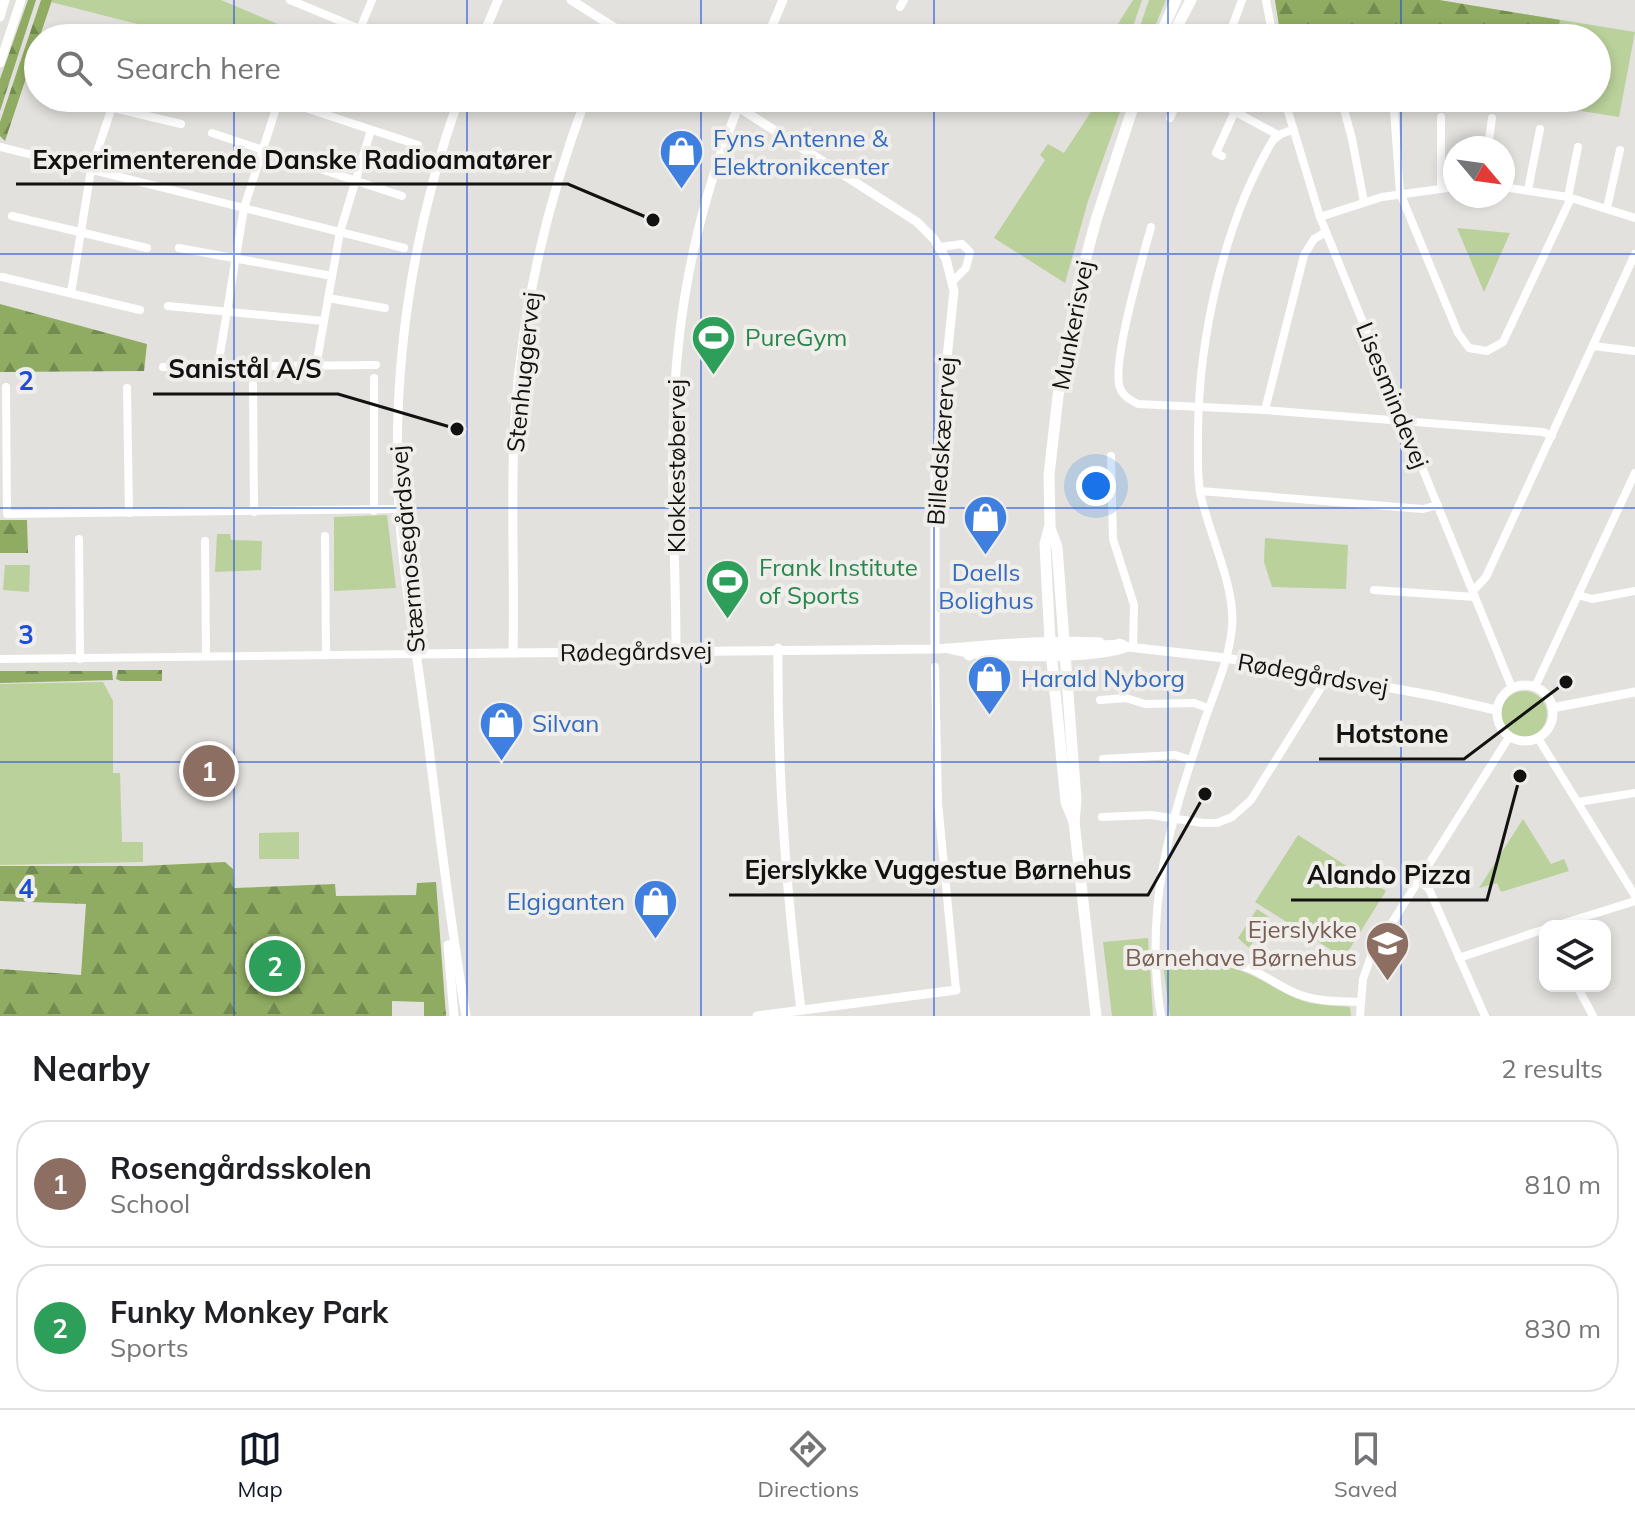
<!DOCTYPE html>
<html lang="en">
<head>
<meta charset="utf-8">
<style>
	body { margin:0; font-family:Mulish,sans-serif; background:#f6f6f6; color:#202124 }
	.controls { position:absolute; right:24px; bottom:24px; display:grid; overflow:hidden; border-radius:16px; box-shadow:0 4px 12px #0003 }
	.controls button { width:72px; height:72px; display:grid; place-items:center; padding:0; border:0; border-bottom:2px solid #e0e0e0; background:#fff; color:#202124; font:40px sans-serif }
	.compass { position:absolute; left:1443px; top:136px; width:72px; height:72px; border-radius:50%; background:#fff; box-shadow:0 4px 12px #0003; rotate:119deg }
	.you { position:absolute; left:1096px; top:486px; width:28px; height:28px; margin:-20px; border:6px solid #fff; border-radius:50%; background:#1a73e8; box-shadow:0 0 0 12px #1a73e833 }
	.badge { display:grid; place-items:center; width:52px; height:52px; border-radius:50%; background:#111827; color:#fff; font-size:26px; font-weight:700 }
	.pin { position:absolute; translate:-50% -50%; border:4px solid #fff; box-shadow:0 2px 8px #0006 }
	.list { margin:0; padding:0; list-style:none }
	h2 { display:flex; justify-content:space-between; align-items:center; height:104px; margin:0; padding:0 32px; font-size:34px }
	h2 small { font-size:26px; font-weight:400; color:#757577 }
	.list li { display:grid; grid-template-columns:52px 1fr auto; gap:24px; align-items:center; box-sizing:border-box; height:128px; margin:0 16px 16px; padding:0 16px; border:2px solid #e0e0e0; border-radius:32px }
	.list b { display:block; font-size:30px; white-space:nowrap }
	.list p { margin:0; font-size:26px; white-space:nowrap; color:#757577 }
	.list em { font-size:26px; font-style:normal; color:#757577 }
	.icon { flex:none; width:44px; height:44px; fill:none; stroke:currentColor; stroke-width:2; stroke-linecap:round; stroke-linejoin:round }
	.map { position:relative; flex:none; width:1635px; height:1016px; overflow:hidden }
	.search { position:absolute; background:#fff; box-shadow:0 4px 12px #0003; left:24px; right:24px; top:24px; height:88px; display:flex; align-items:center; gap:20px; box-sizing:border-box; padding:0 28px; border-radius:44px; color:#757577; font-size:30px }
	.sheet { height:392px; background:#fff }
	nav { display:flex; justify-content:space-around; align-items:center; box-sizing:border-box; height:112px; border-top:2px solid #e0e0e0; background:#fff; font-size:22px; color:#757577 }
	nav a { display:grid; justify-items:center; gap:4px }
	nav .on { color:#111827 }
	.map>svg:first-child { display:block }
	.green { fill:#bad19b }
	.forest { fill:url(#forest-firs) }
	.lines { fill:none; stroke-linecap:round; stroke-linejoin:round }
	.minor { stroke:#fff; stroke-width:8 }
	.tertiary { stroke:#fff; stroke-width:9 }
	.secondary { stroke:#fff; stroke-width:11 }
	.grid { fill:none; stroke:#1d4ed8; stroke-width:2; stroke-opacity:0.55 }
	.labels { text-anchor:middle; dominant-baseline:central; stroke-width:8; stroke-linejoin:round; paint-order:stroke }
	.shop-label { font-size:24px; fill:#366cbe; stroke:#f0eeeb; text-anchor:start }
	.street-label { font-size:24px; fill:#121211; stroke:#f0eeeb }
	.leisure-label { font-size:24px; fill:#27864d; stroke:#f0eeeb; text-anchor:start }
	.education-label { font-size:24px; fill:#785e54; stroke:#f0eeeb; text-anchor:end }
	.grid-label { font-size:26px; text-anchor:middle; font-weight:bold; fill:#1d4ed8; stroke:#f0eeeb; stroke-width:8; stroke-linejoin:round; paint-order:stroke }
	.leader { fill:none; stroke:#121211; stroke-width:3 }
	.callout-dot { fill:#121211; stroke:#f0eeeb; stroke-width:3 }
	.callout-label { font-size:26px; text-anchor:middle; font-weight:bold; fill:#121211; stroke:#f0eeeb; stroke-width:8; stroke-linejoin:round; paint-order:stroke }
</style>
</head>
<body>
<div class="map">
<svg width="1635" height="1016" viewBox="0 0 1635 1016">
	<defs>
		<pattern id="forest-firs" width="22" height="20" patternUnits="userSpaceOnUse" patternTransform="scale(2)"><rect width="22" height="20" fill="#8fac62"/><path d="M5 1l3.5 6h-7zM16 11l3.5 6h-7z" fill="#738b4f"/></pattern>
	</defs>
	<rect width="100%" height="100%" fill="#e2e1de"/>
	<g class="green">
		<polygon points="52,0 221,0 311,38 192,38 51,2"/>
		<polygon points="1133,0 1142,0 1129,38 1109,38"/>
		<polygon points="1149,0 1166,0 1150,38 1136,38"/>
		<polygon points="1275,0 1439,0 1635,32 1619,117 1501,98 1597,98 1597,38 1281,38"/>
		<polygon points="1100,98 1125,98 1088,201 1065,283 994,238 1045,160 1040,155 1048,144 1064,153"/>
		<polygon points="1457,228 1510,233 1484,292"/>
		<polygon points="387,515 396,588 334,591 334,517"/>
		<polygon points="217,534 230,534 231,540 262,541 261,570 215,572"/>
		<polygon points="1265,538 1348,545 1346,589 1272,587 1264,562"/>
		<polygon points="5,565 30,565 29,592 3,590"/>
		<polygon points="103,682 113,701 113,773 120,773 122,842 143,842 143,862 0,865 0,684"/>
		<circle cx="1524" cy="714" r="23"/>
		<polygon points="1523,819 1551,864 1564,859 1569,871 1501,892 1497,883 1479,888"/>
		<polygon points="299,832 299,859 259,859 259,833"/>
		<polygon points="1298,835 1386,891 1344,958 1255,902"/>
		<polygon points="1257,909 1269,917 1249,948 1238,938"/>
		<polygon points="1148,938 1153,1016 1112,1016 1103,942"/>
		<path d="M1163,965c23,0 47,-3 69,3 23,6 41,20 63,30 17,8 37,7 55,9l1,9h-181z"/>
	</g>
	<g class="forest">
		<polygon points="28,0 36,0 0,111 0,79"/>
		<polygon points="41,0 52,0 5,141 0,136 0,122"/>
		<polygon points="1275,0 1439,0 1560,20 1556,38 1536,38 1492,31 1481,38 1281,38"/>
		<polygon points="0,304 147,344 144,371 0,372"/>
		<polygon points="0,520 27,520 28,553 0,553"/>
		<polygon points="118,670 162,670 162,681 121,681 116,679"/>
		<polygon points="0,671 112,671 113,680 0,683"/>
		<polygon points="225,862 233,869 234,888 335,884 336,896 416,895 417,883 436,882 446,1016 424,1016 424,1002 392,1001 392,1016 0,1016 0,969 81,975 86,904 0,901 0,866 141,866"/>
	</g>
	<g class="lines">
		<g class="minor">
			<polyline points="290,0 360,29 372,0"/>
			<polyline points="1266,0 1273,38"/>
			<polyline points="900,7 904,0"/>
			<polyline points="61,31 90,38"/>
			<polyline points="1228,38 1242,0"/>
			<polyline points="71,98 181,124"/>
			<polyline points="275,98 418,145"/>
			<polyline points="1210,98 1278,135"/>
			<polyline points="1284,98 1320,217 1512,688"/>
			<polyline points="1341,98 1352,139 1364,202"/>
			<polyline points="1394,110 1400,193 1458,333 1469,348 1487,351 1503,342 1571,198"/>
			<polyline points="1170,118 1179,98"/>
			<polyline points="212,133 402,196"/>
			<polyline points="0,147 404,248"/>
			<polyline points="1488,148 1492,118"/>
			<polyline points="1222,156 1216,153 1235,111"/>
			<polyline points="1503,187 1568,197 1635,218"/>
			<polyline points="1441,188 1441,117"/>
			<polyline points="1528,190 1540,129"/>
			<polyline points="1568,197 1578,147"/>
			<polyline points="1607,208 1620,150"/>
			<polyline points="12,216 147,248"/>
			<polyline points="1320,217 1382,197 1455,187"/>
			<path d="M1151,227c-8,30 -40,136 -31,161 3,8 10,12 18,16l127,6 278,22 9,4"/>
			<polyline points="940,247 962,244 970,252 966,268 953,281"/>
			<polyline points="179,248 332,276"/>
			<polyline points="2,277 140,310"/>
			<polyline points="71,293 91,170 115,98"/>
			<polyline points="328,298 385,308"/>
			<polyline points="168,306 324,321"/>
			<polyline points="1593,346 1635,351"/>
			<polyline points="218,366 244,208 279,99"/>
			<polyline points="316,366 340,232 371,130"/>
			<polyline points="163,367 376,365"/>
			<polyline points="253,384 254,512"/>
			<polyline points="6,387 7,514 399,509"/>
			<polyline points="127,388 129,513"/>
			<polyline points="1265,410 1304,255 1314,239 1326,232"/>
			<polyline points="1111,456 1113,539 1134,605 1133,648"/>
			<polyline points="1200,491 1423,509 1438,505"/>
			<polyline points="374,511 374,378"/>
			<polyline points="325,536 326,655"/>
			<polyline points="79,539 80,659"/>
			<polyline points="205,541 206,656"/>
			<polyline points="1374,590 1475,597"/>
			<polyline points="1473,591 1486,577 1635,254"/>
			<polyline points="1578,595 1592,599 1635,591"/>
			<polyline points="0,659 417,654"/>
			<polyline points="935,667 938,803 956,990"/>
			<polyline points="1535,687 1635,473"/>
			<polyline points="1100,700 1126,698 1145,704 1194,703 1208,708"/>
			<polyline points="1538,738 1635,896"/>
			<polyline points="1103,759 1175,755 1191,760"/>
			<polyline points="1578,802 1635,793"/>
			<polyline points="1102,817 1151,815 1203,823 1217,823 1232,817 1251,800 1327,678"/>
			<polyline points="1418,880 1429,889 1485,1016"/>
			<polyline points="1555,926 1635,901"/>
			<polyline points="1459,958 1545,929"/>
			<path d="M1155,960c29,0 60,-3 87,6 21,6 36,21 56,28 20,8 41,7 61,8"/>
			<polyline points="1577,986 1593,1016"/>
			<path d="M1161,1016c-17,-106 7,-186 40,-285 11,-34 28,-68 31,-104 4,-40 -24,-95 -32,-135 -3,-20 -2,-41 -2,-61 1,-95 26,-209 75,-291l8,-6 11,-4"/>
			<polyline points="1360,1016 1363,979 1371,956 1509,737"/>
		</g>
		<g class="tertiary">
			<polyline points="571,0 631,38"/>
			<polyline points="0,17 5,0"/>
			<polyline points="482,38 498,0"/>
			<polyline points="767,38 783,0"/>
			<polyline points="0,63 21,0"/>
			<path d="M459,98c-47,133 -68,268 -60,409 4,70 17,140 26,210 13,100 24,200 41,299"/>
			<polyline points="724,98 917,222 934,239 946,259 954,291 935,473 935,649"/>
			<polyline points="1119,643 1128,647 1226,658 1435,696 1496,710"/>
			<path d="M778,648c-1,122 8,242 23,362"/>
			<path d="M949,649c35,10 145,11 179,-2"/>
			<path d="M676,651c0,-104 -9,-209 3,-312 9,-81 31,-165 63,-241"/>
			<path d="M513,653c2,-79 -3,-158 2,-237 7,-109 33,-216 71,-318"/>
			<path d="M417,654l518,-5c55,-4 110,-10 165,-7"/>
			<circle cx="1525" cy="713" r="28"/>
			<polyline points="1552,708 1635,692"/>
			<polyline points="448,945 454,1016"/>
			<polyline points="757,1016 956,990"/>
		</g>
		<g class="secondary">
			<polyline points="1159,38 1176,0"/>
			<polyline points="1171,38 1191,0"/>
			<polyline points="1050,528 1057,547 1076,800 1074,822 1096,1016"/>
			<polyline points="1059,648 1122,645"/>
			<polyline points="969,655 977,650 1055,647"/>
			<polyline points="1074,822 1066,802 1050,641 1046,565 1045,544 1050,525 1049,475 1058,396 1077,291 1096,220 1136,98"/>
		</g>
	</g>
	<path class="grid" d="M234,0v38M467,0v38M701,0v38M934,0v38M1168,0v38M1401,0v38M234,98v918M467,98v918M701,98v918M934,98v918M1168,98v918M1401,98v918M0,254h1635M0,508h1635M0,762h1635"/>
	<defs>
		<symbol id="shop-pin" viewBox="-11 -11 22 30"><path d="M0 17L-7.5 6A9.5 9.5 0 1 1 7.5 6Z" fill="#3f7fe0" stroke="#f0eeeb"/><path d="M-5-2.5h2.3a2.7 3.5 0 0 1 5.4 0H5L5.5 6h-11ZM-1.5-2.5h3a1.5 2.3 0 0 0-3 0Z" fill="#fff"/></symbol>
		<symbol id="stadium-pin" viewBox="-11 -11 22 30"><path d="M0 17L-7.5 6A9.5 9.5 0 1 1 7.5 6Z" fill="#2e9e5b" stroke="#f0eeeb"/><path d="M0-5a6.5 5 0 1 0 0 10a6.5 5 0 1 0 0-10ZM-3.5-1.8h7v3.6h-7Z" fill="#fff"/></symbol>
		<symbol id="school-pin" viewBox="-11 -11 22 30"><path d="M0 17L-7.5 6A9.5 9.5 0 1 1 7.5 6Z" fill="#8d6e63" stroke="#f0eeeb"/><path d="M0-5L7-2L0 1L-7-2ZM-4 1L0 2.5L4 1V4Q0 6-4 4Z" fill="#fff"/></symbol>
	</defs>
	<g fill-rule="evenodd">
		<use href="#shop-pin" x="656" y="126" width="51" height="69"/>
		<use href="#stadium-pin" x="688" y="312" width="51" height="69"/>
		<use href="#shop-pin" x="960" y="492" width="51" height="69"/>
		<use href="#stadium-pin" x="702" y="556" width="51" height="69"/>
		<use href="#shop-pin" x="964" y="652" width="51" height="69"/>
		<use href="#shop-pin" x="476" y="698" width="51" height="69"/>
		<use href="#shop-pin" x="630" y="876" width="51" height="69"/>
		<use href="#school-pin" x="1362" y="918" width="51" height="69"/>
	</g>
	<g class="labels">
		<g class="shop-label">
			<text x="713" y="138">Fyns Antenne &amp;<tspan x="713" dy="28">Elektronikcenter</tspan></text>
			<text x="986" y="572" text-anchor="middle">Daells<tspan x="986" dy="28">Bolighus</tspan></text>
			<text x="1021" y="678">Harald Nyborg</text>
			<text x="532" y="723">Silvan</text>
			<text x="625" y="901" text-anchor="end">Elgiganten</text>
		</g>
		<g class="street-label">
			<text transform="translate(1072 325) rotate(-79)">Munkerisvej</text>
			<text transform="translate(523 372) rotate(-84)">Stenhuggervej</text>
			<text transform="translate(1393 395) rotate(68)">Lisesmindevej</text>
			<text transform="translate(941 441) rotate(-86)">Billedskærervej</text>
			<text transform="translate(676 466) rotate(-90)">Klokkestøbervej</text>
			<text transform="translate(407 549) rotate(-95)">Stærmosegårdsvej</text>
			<text transform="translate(636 651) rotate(-1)">Rødegårdsvej</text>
			<text transform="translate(1313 674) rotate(10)">Rødegårdsvej</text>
		</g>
		<g class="leisure-label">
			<text x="745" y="337">PureGym</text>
			<text x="759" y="567">Frank Institute<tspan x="759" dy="28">of Sports</tspan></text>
		</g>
		<g class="education-label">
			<text x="1357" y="929">Ejerslykke<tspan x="1357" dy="28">Børnehave Børnehus</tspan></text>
		</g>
	</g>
	<g class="grid-label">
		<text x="26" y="390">2</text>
		<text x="26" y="644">3</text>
		<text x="26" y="898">4</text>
	</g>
	<path class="leader" d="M653 220L568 184H16M457 429L338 394H153M1566 682L1464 759H1319M1205 794L1148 895H729M1520 776L1487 900H1291"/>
	<g class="callout-dot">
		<circle cx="653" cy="220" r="8"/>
		<circle cx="457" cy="429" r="8"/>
		<circle cx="1566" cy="682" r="8"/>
		<circle cx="1205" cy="794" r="8"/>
		<circle cx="1520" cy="776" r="8"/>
	</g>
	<g class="callout-label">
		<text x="292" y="169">Experimenterende Danske Radioamatører</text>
		<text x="245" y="378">Sanistål A/S</text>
		<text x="1392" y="743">Hotstone</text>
		<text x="938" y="879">Ejerslykke Vuggestue Børnehus</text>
		<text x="1389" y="884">Alando Pizza</text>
	</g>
</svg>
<div class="controls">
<button><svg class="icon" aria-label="layers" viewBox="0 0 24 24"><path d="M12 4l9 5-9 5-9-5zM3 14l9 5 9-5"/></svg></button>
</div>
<svg class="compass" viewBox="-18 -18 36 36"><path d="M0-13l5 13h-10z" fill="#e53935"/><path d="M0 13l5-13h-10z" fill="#757577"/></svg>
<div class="you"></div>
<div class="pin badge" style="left:209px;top:771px;background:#8d6e63">1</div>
<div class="pin badge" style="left:275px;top:966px;background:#2e9e5b">2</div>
<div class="search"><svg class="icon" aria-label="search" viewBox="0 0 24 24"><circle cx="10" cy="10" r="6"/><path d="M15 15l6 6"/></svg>Search here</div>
</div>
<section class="sheet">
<h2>Nearby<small>2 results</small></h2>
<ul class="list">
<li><span class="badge" style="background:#8d6e63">1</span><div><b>Rosengårdsskolen</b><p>School</p></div><em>810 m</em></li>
<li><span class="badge" style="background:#2e9e5b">2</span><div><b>Funky Monkey Park</b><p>Sports</p></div><em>830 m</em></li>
</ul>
</section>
<nav>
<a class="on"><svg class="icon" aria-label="map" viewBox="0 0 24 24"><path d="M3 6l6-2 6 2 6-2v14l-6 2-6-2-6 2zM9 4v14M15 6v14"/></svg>Map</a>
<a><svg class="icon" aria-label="directions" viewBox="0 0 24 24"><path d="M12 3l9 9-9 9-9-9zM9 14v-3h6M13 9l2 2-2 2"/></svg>Directions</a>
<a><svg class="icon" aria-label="saved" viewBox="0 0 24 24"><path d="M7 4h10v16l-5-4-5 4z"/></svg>Saved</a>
</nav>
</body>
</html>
